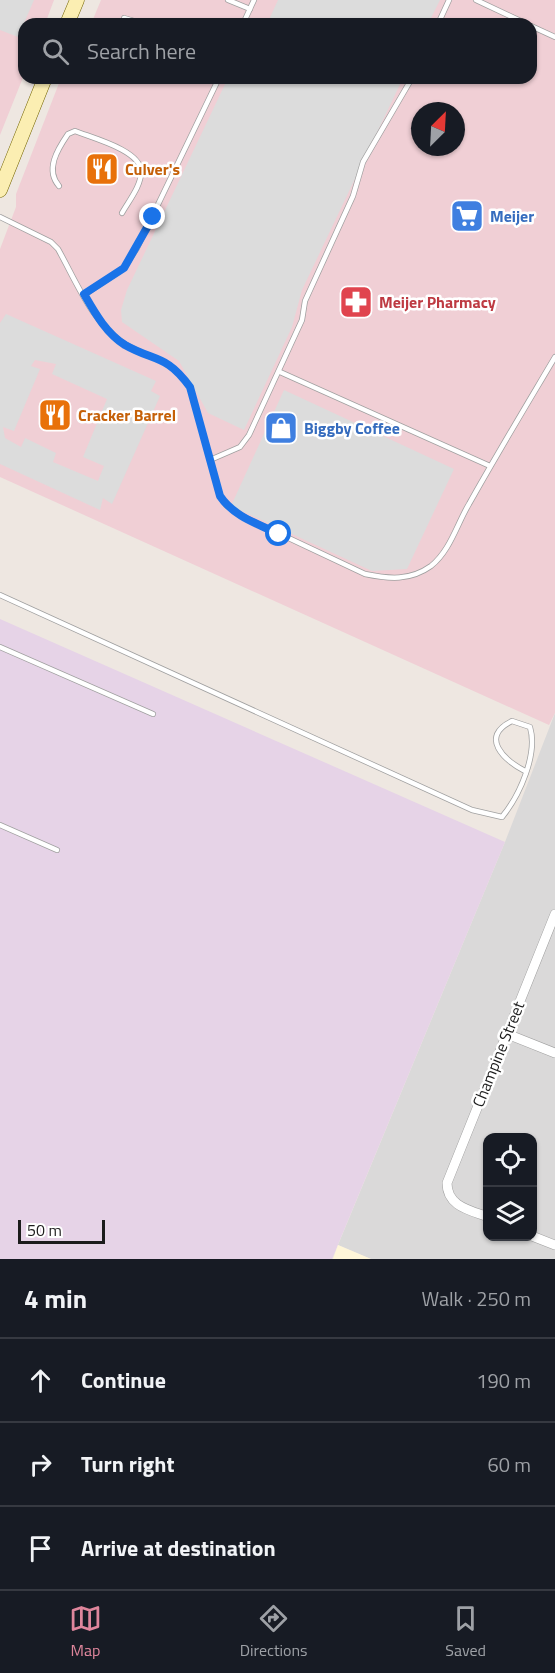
<!DOCTYPE html>
<html lang="en">
<head>
<meta charset="utf-8">
<style>
	body { margin:0; font-family:"Titillium Web",sans-serif; background:#20242c; color:#f1f3f6 }
	.controls { position:absolute; right:18px; bottom:18px; display:grid; overflow:hidden; border-radius:12px; box-shadow:0 2px 4px #0004 }
	.controls button { width:54px; height:54px; display:grid; place-items:center; padding:0; border:0; border-bottom:2px solid #363941; background:#171b24; color:#f1f3f6; font:30px sans-serif }
	.compass { position:absolute; left:411px; top:102px; width:54px; height:54px; border-radius:50%; background:#171b24; box-shadow:0 2px 4px #0004; rotate:24deg }
	.scale { position:absolute; left:18px; bottom:15px; width:87px; box-sizing:border-box; padding-left:6px; border:3px solid #1c1c1c; border-top:0; font-size:16px; line-height:21px; white-space:nowrap; color:#1c1c1c; -webkit-text-stroke:4px #fff; paint-order:stroke }
	.stop { position:absolute; width:18px; height:18px; margin:-14px; border:4px solid #1a73e8; border-radius:50%; background:#fff }
	.stop.end { background:#1a73e8; border-color:#fff; box-shadow:0 2px 6px #0008 }
	.list { margin:0; padding:0; list-style:none }
	h2 { display:flex; justify-content:space-between; align-items:center; height:78px; margin:0; padding:0 24px; font-size:26px }
	h2 small { font-size:20px; font-weight:400; color:#9ea1a6 }
	.list li { display:grid; grid-template-columns:39px 1fr auto; gap:18px; align-items:center; box-sizing:border-box; height:84px; padding:0 24px; border-top:2px solid #363941 }
	.list b { display:block; font-size:22px; white-space:nowrap }
	.list em { font-size:20px; font-style:normal; color:#9ea1a6 }
	.icon { flex:none; width:33px; height:33px; fill:none; stroke:currentColor; stroke-width:2; stroke-linecap:round; stroke-linejoin:round }
	.map { position:relative; flex:none; width:555px; height:1259px; overflow:hidden }
	.search { position:absolute; background:#171b24; box-shadow:0 2px 4px #0004; left:18px; right:18px; top:18px; height:66px; display:flex; align-items:center; gap:15px; box-sizing:border-box; padding:0 21px; border-radius:18px; color:#9ea1a6; font-size:22px }
	.sheet { height:330px; background:#171b24 }
	nav { display:flex; justify-content:space-around; align-items:center; box-sizing:border-box; height:84px; border-top:2px solid #363941; background:#171b24; font-size:16px; color:#9ea1a6 }
	nav a { display:grid; justify-items:center; gap:3px }
	nav .on { color:#df869c }
	.map>svg:first-child { display:block }
	.residential { fill:#dad9d9; fill-rule:evenodd }
	.commercial { fill:#f0cfd5; fill-rule:evenodd }
	.industrial { fill:#e6d3e7 }
	.education { fill:#fff6d9 }
	.parking { fill:#dcdcdc; fill-rule:evenodd }
	.lines { fill:none; stroke-linecap:round; stroke-linejoin:round }
	.service-casing { stroke:#a0a0a0; stroke-width:6 }
	.minor-casing { stroke:#a0a0a0; stroke-width:10 }
	.secondary-casing { stroke:#746602; stroke-width:15 }
	.service { stroke:#fff; stroke-width:4.5 }
	.minor { stroke:#fff; stroke-width:9 }
	.secondary { stroke:#fbeeb2; stroke-width:14 }
	.route { stroke:#1a73e8; stroke-width:8 }
	.labels { text-anchor:middle; dominant-baseline:central; stroke-width:5; stroke-linejoin:round; paint-order:stroke }
	.food-label { font-size:16px; font-weight:bold; fill:#c56008; stroke:#fff; text-anchor:start }
	.shop-label { font-size:16px; font-weight:bold; fill:#366cbe; stroke:#fff; text-anchor:start }
	.health-label { font-size:16px; font-weight:bold; fill:#be3a42; stroke:#fff; text-anchor:start }
	.street-label { font-size:16px; fill:#1c1c1c; stroke:#fff }
</style>
</head>
<body>
<div class="map">
<svg width="555" height="1259" viewBox="0 0 555 1259">
	<rect width="100%" height="100%" fill="#eee7e1"/>
	<path class="residential" d="M555,713v546h-184l-33,-14 167,-403zM488,1138h44v98h-44z"/>
	<g class="commercial">
		<polygon points="0,0 54,0 45,24 24,24 24,75 0,135"/>
		<path d="M101,0h454v713l-6,12 -549,-248v-228l16,-42v-13l45,-116h470v-54h-440zM420,111h36v36h-36z"/>
	</g>
	<polygon class="industrial" points="0,619 505,842 332,1259 0,1259"/>
	<polygon class="education" points="338,1245 371,1259 333,1259"/>
	<g class="parking">
		<polygon points="0,0 34,0 18,37 0,30"/>
		<polygon points="278,0 440,0 428,24 267,24"/>
		<polygon points="228,78 403,78 302,290 292,327 244,430 208,413 179,361 122,322 121,310 127,290"/>
		<path d="M6,314l150,67 -5,10 9,5 -48,108 -9,-6 -3,12 -100,-46v-141zM35,360l21,4 -4,10 55,25 -24,58 21,9 -6,15 -45,-19 3,-9 -31,-15 -4,9 -16,-9 -2,-11 11,4 26,-62 -9,-3z"/>
		<polygon points="284,390 454,469 407,569 372,571 231,506"/>
	</g>
	<g class="lines">
		<defs>
			<g id="service">
				<polyline points="228,0 250,9"/>
				<polyline points="476,0 527,24"/>
				<polyline points="124,18 144,24"/>
				<polyline points="243,24 254,0"/>
				<polyline points="438,24 449,0"/>
				<polyline points="531,26 555,37"/>
				<path d="M59,186c-14,-16 -2,-36 9,-52l7,-3c17,7 65,19 66,40 1,14 -13,31 -19,42"/>
				<path d="M0,217l51,25 7,7c18,32 35,76 67,95 30,18 41,10 65,43l30,109 6,9 18,12 121,57c24,5 45,7 66,-8 19,-15 26,-42 38,-62 28,-50 57,-98 86,-147"/>
				<polyline points="84,295 124,268 137,248 219,78"/>
				<polyline points="280,372 490,466"/>
				<polyline points="210,460 240,447 249,435 302,320 305,301 353,196 363,162 412,78"/>
				<path d="M0,595l472,215 30,7c18,-22 36,-63 28,-90l-18,-6c-33,16 -8,39 13,50"/>
				<polyline points="0,647 153,714"/>
				<polyline points="0,825 57,850"/>
			</g>
			<g id="minor">
				<polyline points="507,1034 555,1053"/>
				<path d="M488,1217c-19,-7 -41,-11 -41,-34l108,-269"/>
				<polyline points="532,1236 555,1245"/>
			</g>
			<g id="secondary">
				<polyline points="67,24 77,0"/>
				<polyline points="0,190 45,78"/>
			</g>
		</defs>
		<use href="#service" class="service-casing"/>
		<use href="#minor" class="minor-casing"/>
		<use href="#secondary" class="secondary-casing"/>
		<use href="#service" class="service"/>
		<use href="#minor" class="minor"/>
		<use href="#secondary" class="secondary"/>
	</g>
	<g class="lines">
		<path class="route" d="M153,217l-29,51 -40,26c11,19 22,39 41,51 30,17 41,9 65,42l30,109c13,20 38,28 59,38"/>
	</g>
	<defs>
		<symbol id="restaurant-square" viewBox="-11 -11 22 22"><rect x="-9" y="-9" width="18" height="18" rx="4" fill="#e8710a" stroke="#fff"/><path d="M-5-6h1v4h1v-4h1v4h1v-4h1v5L-1.5 .5V6h-2V.5L-5-1ZM5-6V6H3V1.5H1.5Q1.5-4 5-6Z" fill="#fff"/></symbol>
		<symbol id="supermarket-square" viewBox="-11 -11 22 22"><rect x="-9" y="-9" width="18" height="18" rx="4" fill="#3f7fe0" stroke="#fff"/><path d="M-6-5.5h2.5l.6 2H6L4.5 2H-2.5L-4.4-4H-6ZM-1.5 3.2a1.3 1.3 0 1 0 .1 0ZM3 3.2a1.3 1.3 0 1 0 .1 0Z" fill="#fff"/></symbol>
		<symbol id="pharmacy-square" viewBox="-11 -11 22 22"><rect x="-9" y="-9" width="18" height="18" rx="4" fill="#e0444e" stroke="#fff"/><path d="M-2-6h4v4h4v4h-4v4h-4v-4h-4v-4h4Z" fill="#fff"/></symbol>
		<symbol id="shop-square" viewBox="-11 -11 22 22"><rect x="-9" y="-9" width="18" height="18" rx="4" fill="#3f7fe0" stroke="#fff"/><path d="M-5-2.5h2.3a2.7 3.5 0 0 1 5.4 0H5L5.5 6h-11ZM-1.5-2.5h3a1.5 2.3 0 0 0-3 0Z" fill="#fff"/></symbol>
	</defs>
	<g fill-rule="evenodd">
		<use href="#restaurant-square" x="83" y="150" width="38" height="38"/>
		<use href="#supermarket-square" x="448" y="197" width="38" height="38"/>
		<use href="#pharmacy-square" x="337" y="283" width="38" height="38"/>
		<use href="#restaurant-square" x="36" y="396" width="38" height="38"/>
		<use href="#shop-square" x="262" y="409" width="38" height="38"/>
	</g>
	<g class="labels">
		<g class="food-label">
			<text x="125" y="169">Culver's</text>
			<text x="78" y="415">Cracker Barrel</text>
		</g>
		<g class="shop-label">
			<text x="490" y="216">Meijer</text>
			<text x="304" y="428">Biggby Coffee</text>
		</g>
		<g class="health-label">
			<text x="379" y="302">Meijer Pharmacy</text>
		</g>
		<g class="street-label">
			<text transform="translate(498 1054) rotate(-68)">Champine Street</text>
		</g>
	</g>
</svg>
<div class="controls">
<button><svg class="icon" aria-label="locate" viewBox="0 0 24 24"><circle cx="12" cy="12" r="6"/><path d="M12 2v4M12 18v4M2 12h4M18 12h4"/></svg></button>
<button><svg class="icon" aria-label="layers" viewBox="0 0 24 24"><path d="M12 4l9 5-9 5-9-5zM3 14l9 5 9-5"/></svg></button>
</div>
<svg class="compass" viewBox="-18 -18 36 36"><path d="M0-13l5 13h-10z" fill="#e53935"/><path d="M0 13l5-13h-10z" fill="#9ea1a6"/></svg>
<div class="scale">50 m</div>
<div class="stop" style="left:279px;top:534px"></div>
<div class="stop end" style="left:153px;top:217px"></div>
<div class="search"><svg class="icon" aria-label="search" viewBox="0 0 24 24"><circle cx="10" cy="10" r="6"/><path d="M15 15l6 6"/></svg>Search here</div>
</div>
<section class="sheet">
<h2>4 min<small>Walk · 250 m</small></h2>
<ul class="list">
<li><svg class="icon" aria-label="ahead" viewBox="0 0 24 24"><path d="M12 20V5M6 11l6-6 6 6"/></svg><div><b>Continue</b></div><em>190 m</em></li>
<li><svg class="icon" aria-label="right" viewBox="0 0 24 24"><path d="M7 20v-9h11M14 6l5 5-5 5"/></svg><div><b>Turn right</b></div><em>60 m</em></li>
<li><svg class="icon" aria-label="arrive" viewBox="0 0 24 24"><path d="M6 21V4h12l-3 4 3 4H6"/></svg><div><b>Arrive at destination</b></div></li>
</ul>
</section>
<nav>
<a class="on"><svg class="icon" aria-label="map" viewBox="0 0 24 24"><path d="M3 6l6-2 6 2 6-2v14l-6 2-6-2-6 2zM9 4v14M15 6v14"/></svg>Map</a>
<a><svg class="icon" aria-label="directions" viewBox="0 0 24 24"><path d="M12 3l9 9-9 9-9-9zM9 14v-3h6M13 9l2 2-2 2"/></svg>Directions</a>
<a><svg class="icon" aria-label="saved" viewBox="0 0 24 24"><path d="M7 4h10v16l-5-4-5 4z"/></svg>Saved</a>
</nav>
</body>
</html>
